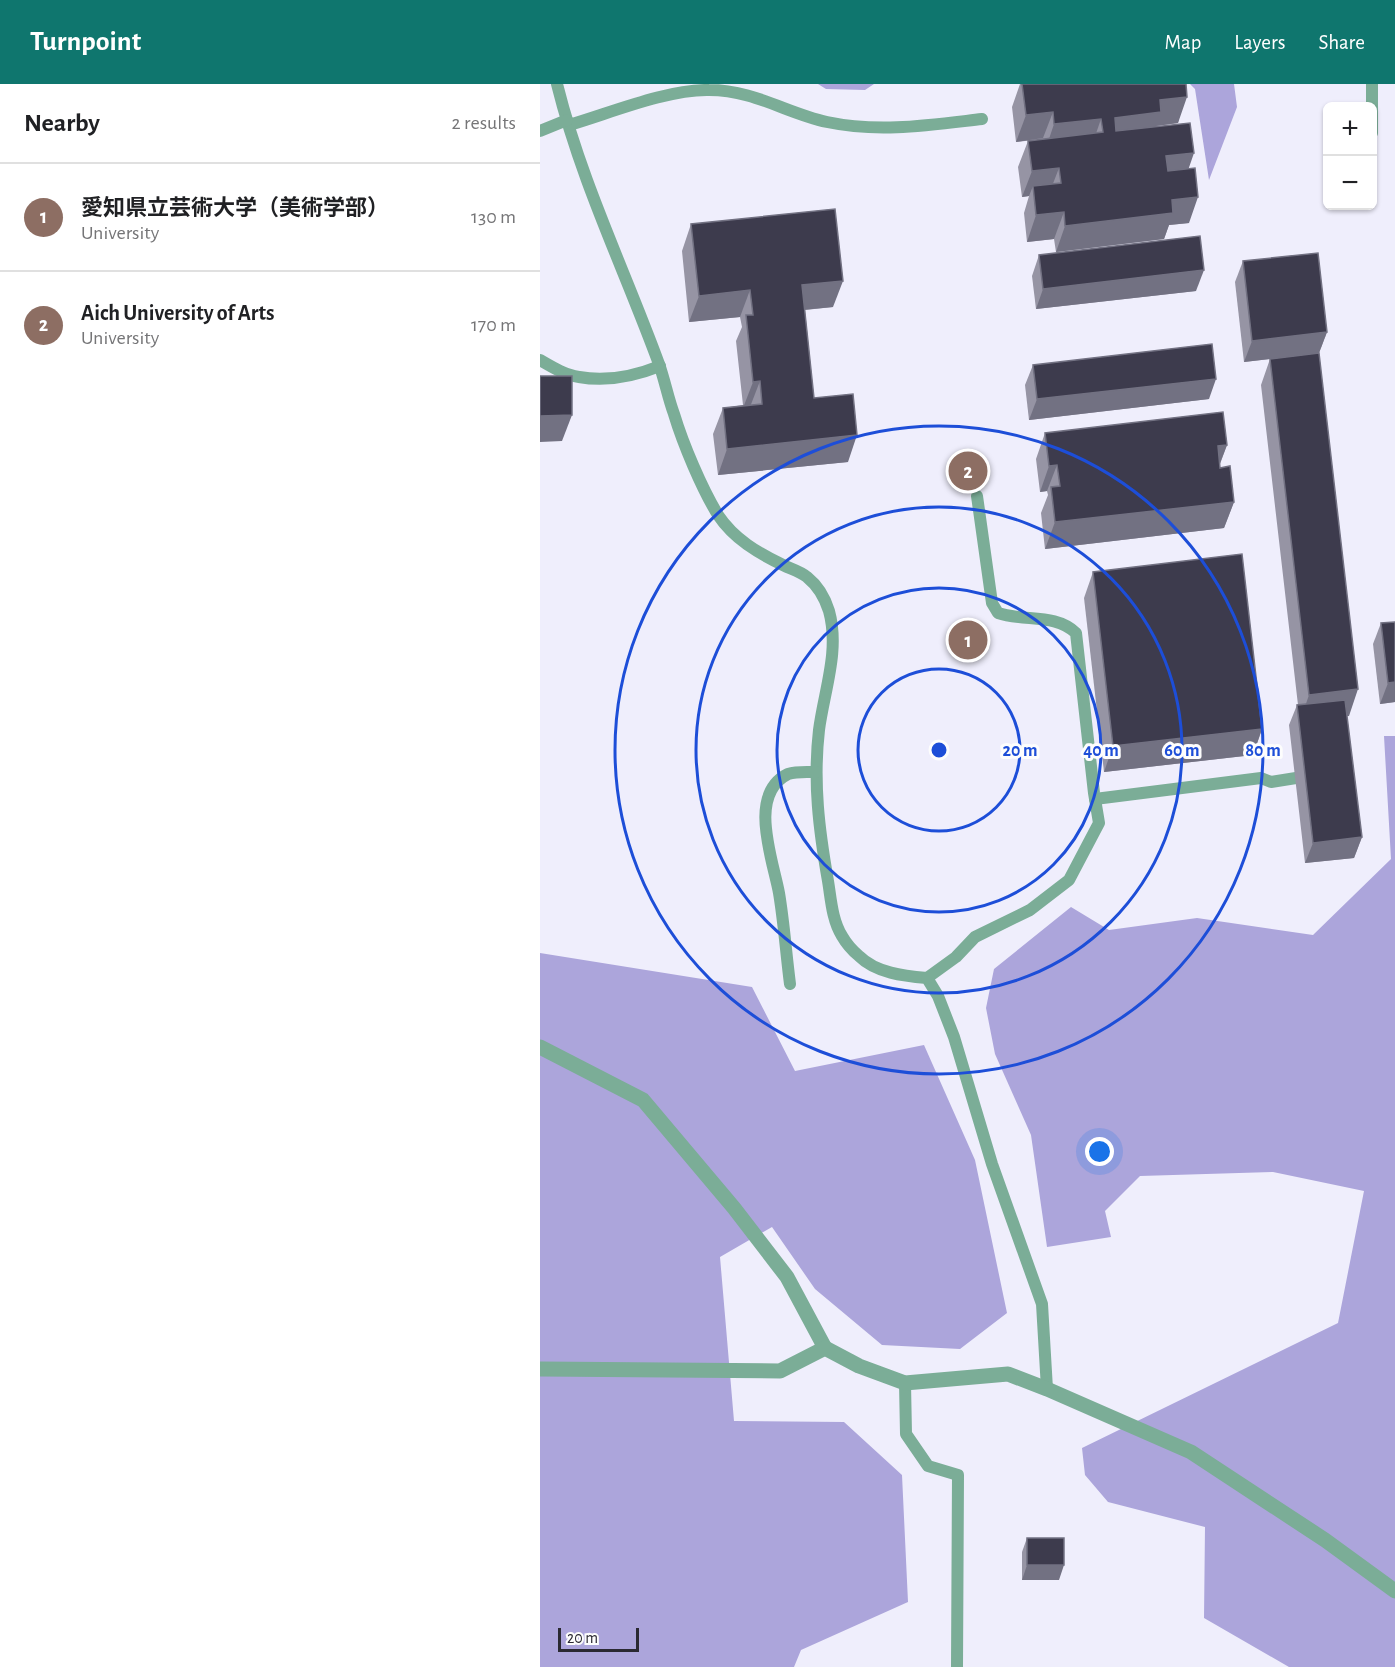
<!DOCTYPE html>
<html lang="en">
<head>
<meta charset="utf-8">
<style>
	body { margin:0; font-family:"Alegreya Sans","Noto Sans JP",sans-serif; background:#f2f2f2; color:#202124 }
	.controls { position:absolute; right:18px; top:18px; display:grid; overflow:hidden; border-radius:9px; box-shadow:0 2px 4px #0004 }
	.controls button { width:54px; height:54px; display:grid; place-items:center; padding:0; border:0; border-bottom:2px solid #e0e0e0; background:#fff; color:#202124; font:30px sans-serif }
	.scale { position:absolute; left:18px; bottom:15px; width:81px; box-sizing:border-box; padding-left:6px; border:3px solid #2a2932; border-top:0; font-size:16px; line-height:21px; white-space:nowrap; color:#2a2932; -webkit-text-stroke:4px #fdfdfd; paint-order:stroke }
	.you { position:absolute; left:560px; top:1068px; width:21px; height:21px; margin:-15px; border:4px solid #fff; border-radius:50%; background:#1a73e8; box-shadow:0 0 0 9px #1a73e833 }
	.badge { display:grid; place-items:center; width:39px; height:39px; border-radius:50%; background:#0f766e; color:#fff; font-size:20px; font-weight:700 }
	.pin { position:absolute; translate:-50% -50%; border:3px solid #fff; box-shadow:0 2px 6px #0006 }
	.list { margin:0; padding:0; list-style:none }
	h2 { display:flex; justify-content:space-between; align-items:center; height:78px; margin:0; padding:0 24px; font-size:26px }
	h2 small { font-size:20px; font-weight:400; color:#757577 }
	.list li { display:grid; grid-template-columns:39px 1fr auto; gap:18px; align-items:center; box-sizing:border-box; height:108px; padding:0 24px; border-top:2px solid #e0e0e0 }
	.list b { display:block; font-size:22px; white-space:nowrap }
	.list p { margin:0; font-size:20px; white-space:nowrap; color:#757577 }
	.list em { font-size:20px; font-style:normal; color:#757577 }
	.map { position:relative; flex:none; width:855px; height:1583px; overflow:hidden }
	header { display:flex; align-items:center; gap:36px; box-sizing:border-box; height:84px; padding:0 30px; background:#0f766e; color:#fff }
	header strong { font-size:28px }
	nav { display:flex; gap:33px; margin-inline-start:auto; font-size:21px }
	main { display:flex }
	aside { flex:1; background:#fff }
	.map>svg:first-child { display:block }
	.forest { fill:#aca5db }
	.lines { fill:none; stroke-linecap:round; stroke-linejoin:round }
	.service { stroke:#7bad97; stroke-width:12 }
	.tertiary { stroke:#7bad97; stroke-width:15 }
	.wall { fill:#9694a4 }
	.shaded-wall { fill:#727182 }
	.building { fill:#3d3b4d; stroke:#727182; stroke-width:1.5 }
	.ring { fill:none; stroke:#1d4ed8; stroke-width:3 }
	.centre { fill:#1d4ed8; stroke:#fdfdfd; stroke-width:3 }
	.ring-label { font-size:18px; text-anchor:middle; font-weight:bold; fill:#1d4ed8; stroke:#fdfdfd; stroke-width:6; stroke-linejoin:round; paint-order:stroke }
</style>
</head>
<body>
<header>
<strong>Turnpoint</strong>
<nav><a>Map</a><a>Layers</a><a>Share</a></nav>
</header>
<main>
<aside>
<h2>Nearby<small>2 results</small></h2>
<ul class="list">
<li><span class="badge" style="background:#8d6e63">1</span><div><b>愛知県立芸術大学（美術学部）</b><p>University</p></div><em>130 m</em></li>
<li><span class="badge" style="background:#8d6e63">2</span><div><b>Aich University of Arts</b><p>University</p></div><em>170 m</em></li>
</ul>
</aside>
<div class="map">
<svg width="855" height="1583" viewBox="0 0 855 1583">
	<rect width="100%" height="100%" fill="#efeefc"/>
	<g class="forest">
		<polygon points="278,0 334,0 325,6 286,5"/>
		<polygon points="650,0 694,0 697,23 669,96 655,5"/>
		<polygon points="844,652 855,652 855,1583 749,1583 664,1534 665,1443 568,1418 545,1391 542,1364 798,1239 824,1107 733,1088 600,1092 565,1127 571,1153 507,1163 491,1051 455,970 446,924 454,885 531,823 569,846 657,834 773,851 851,775"/>
		<polygon points="0,869 212,903 255,987 384,961 435,1076 467,1229 420,1265 342,1261 275,1205 232,1143 180,1173 194,1337 304,1338 362,1391 368,1518 261,1566 254,1583 0,1583"/>
	</g>
	<g class="lines">
		<g class="service">
			<path d="M17,0c24,97 68,187 102,280 6,17 9,34 15,50 9,30 28,75 44,101 16,24 40,38 65,50 8,4 17,6 24,12 10,8 18,21 22,34 11,40 -5,80 -10,119 -6,52 0,100 9,151 3,18 4,39 14,55 4,7 11,15 17,20 17,17 45,20 68,22l11,18 16,41 38,127 50,140 5,85"/>
			<polyline points="832,0 832,49"/>
			<path d="M29,41c41,-12 99,-36 140,-35 45,0 77,23 118,32 52,11 103,3 155,-3"/>
			<polyline points="0,47 27,36"/>
			<path d="M0,276c12,7 25,15 39,17 27,5 56,-1 81,-11"/>
			<polyline points="555,715 721,694 731,698 756,694"/>
			<path d="M387,894l29,-21 19,-20 55,-27 39,-30 30,-57 -5,-30 -18,-160c-21,-20 -51,-11 -78,-20l-6,-10 -15,-107"/>
			<path d="M250,900c-4,-31 -6,-61 -11,-91 -6,-33 -32,-99 9,-119 9,-3 19,-2 28,-2"/>
			<polyline points="365,1299 366,1350 388,1382 418,1391 417,1583"/>
		</g>
		<g class="tertiary">
			<polyline points="0,963 103,1016 194,1124 247,1193 285,1264"/>
			<polyline points="0,1285 240,1287 285,1264 319,1282 365,1299 468,1290 507,1305 651,1368 785,1456 855,1507"/>
		</g>
	</g>
	<g class="wall">
		<polygon points="480,0 646,0 638,39 616,42 616,43 648,85 649,139 629,141 624,155 516,168 514,155 487,158 484,129 489,112 482,113 478,83 488,57 503,55 476,58 472,23"/>
		<polygon points="151,140 293,223 265,226 274,314 308,378 178,391 173,350 183,324 203,321 196,257 202,243 200,233 149,238 142,167"/>
		<polygon points="499,171 656,207 496,225 492,192"/>
		<polygon points="703,177 787,248 779,269 704,278 695,198"/>
		<polygon points="730,275 809,632 807,632 822,753 814,774 765,779 749,641 757,621 758,621 721,301"/>
		<polygon points="493,281 669,315 489,336 485,301"/>
		<polygon points="505,349 687,361 680,380 680,384 694,418 684,444 505,465 501,429 508,411 507,407 500,408 496,375"/>
		<polygon points="553,488 722,645 713,671 564,688 544,514"/>
		<polygon points="855,538 855,618 840,620 833,560 841,539"/>
		<polygon points="487,1454 519,1496 482,1496 482,1468"/>
	</g>
	<g class="shaded-wall">
		<polygon points="647,13 638,39 616,42 612,54 565,60 575,34 620,16"/>
		<polygon points="513,28 503,54 476,58 486,31"/>
		<polygon points="561,35 552,61 505,67 514,40"/>
		<polygon points="654,69 645,95 617,98 626,72"/>
		<polygon points="519,84 509,110 493,102 489,112 482,113 492,87"/>
		<polygon points="658,113 649,139 629,141 624,155 516,168 525,142 632,116"/>
		<polygon points="524,128 514,155 487,158 496,131"/>
		<polygon points="664,186 656,207 496,225 503,205"/>
		<polygon points="303,197 293,223 252,227 262,201"/>
		<polygon points="210,206 200,233 149,238 159,212"/>
		<polygon points="787,248 779,269 704,278 712,257"/>
		<polygon points="676,295 669,315 489,336 497,315"/>
		<polygon points="220,297 210,323 203,324 213,298"/>
		<polygon points="32,331 22,357 0,358 0,332"/>
		<polygon points="317,351 308,378 178,391 187,365"/>
		<polygon points="687,361 677,387 678,362"/>
		<polygon points="517,381 507,407 500,408 509,382"/>
		<polygon points="694,418 684,444 505,465 515,438"/>
		<polygon points="855,598 855,618 840,620 848,599"/>
		<polygon points="818,605 809,632 760,637 769,611"/>
		<polygon points="722,645 713,671 564,688 573,662"/>
		<polygon points="822,753 814,774 765,779 773,759"/>
		<polygon points="487,1481 524,1481 519,1496 482,1496"/>
	</g>
	<g class="building">
		<polygon points="482,0 646,0 647,13 620,16 621,28 575,34 576,47 650,39 654,69 626,72 628,87 655,84 658,113 632,116 633,129 525,142 524,128 496,131 493,102 521,99 519,84 492,87 488,57 563,48 561,35 514,40 513,28 486,31"/>
		<polygon points="295,125 303,197 262,201 274,314 313,310 317,351 187,365 183,324 222,320 220,297 213,298 206,231 213,231 210,206 159,212 151,140"/>
		<polygon points="660,152 664,186 503,205 499,171"/>
		<polygon points="778,169 787,248 712,257 703,177"/>
		<polygon points="672,260 676,295 497,315 493,281"/>
		<polygon points="779,269 818,605 769,611 730,275"/>
		<polygon points="0,292 32,292 32,331 0,332"/>
		<polygon points="683,328 687,361 678,362 680,384 690,382 694,418 515,438 511,403 520,402 517,381 509,382 505,349"/>
		<polygon points="702,470 722,645 573,662 553,488"/>
		<polygon points="855,538 855,598 848,599 841,539"/>
		<polygon points="805,616 822,753 773,759 757,621"/>
		<rect x="487" y="1454" width="37" height="27"/>
	</g>
	<g class="ring">
		<circle cx="399" cy="666" r="81"/>
		<circle cx="399" cy="666" r="162"/>
		<circle cx="399" cy="666" r="243"/>
		<circle cx="399" cy="666" r="324"/>
	</g>
	<circle cx="399" cy="666" r="9" class="centre"/>
	<g class="ring-label">
		<text x="480" y="672">20 m</text>
		<text x="561" y="672">40 m</text>
		<text x="642" y="672">60 m</text>
		<text x="723" y="672">80 m</text>
	</g>
</svg>
<div class="controls">
<button>+</button>
<button>−</button>
</div>
<div class="scale">20 m</div>
<div class="you"></div>
<div class="pin badge" style="left:428px;top:556px;background:#8d6e63">1</div>
<div class="pin badge" style="left:428px;top:387px;background:#8d6e63">2</div>
</div>
</main>
</body>
</html>
